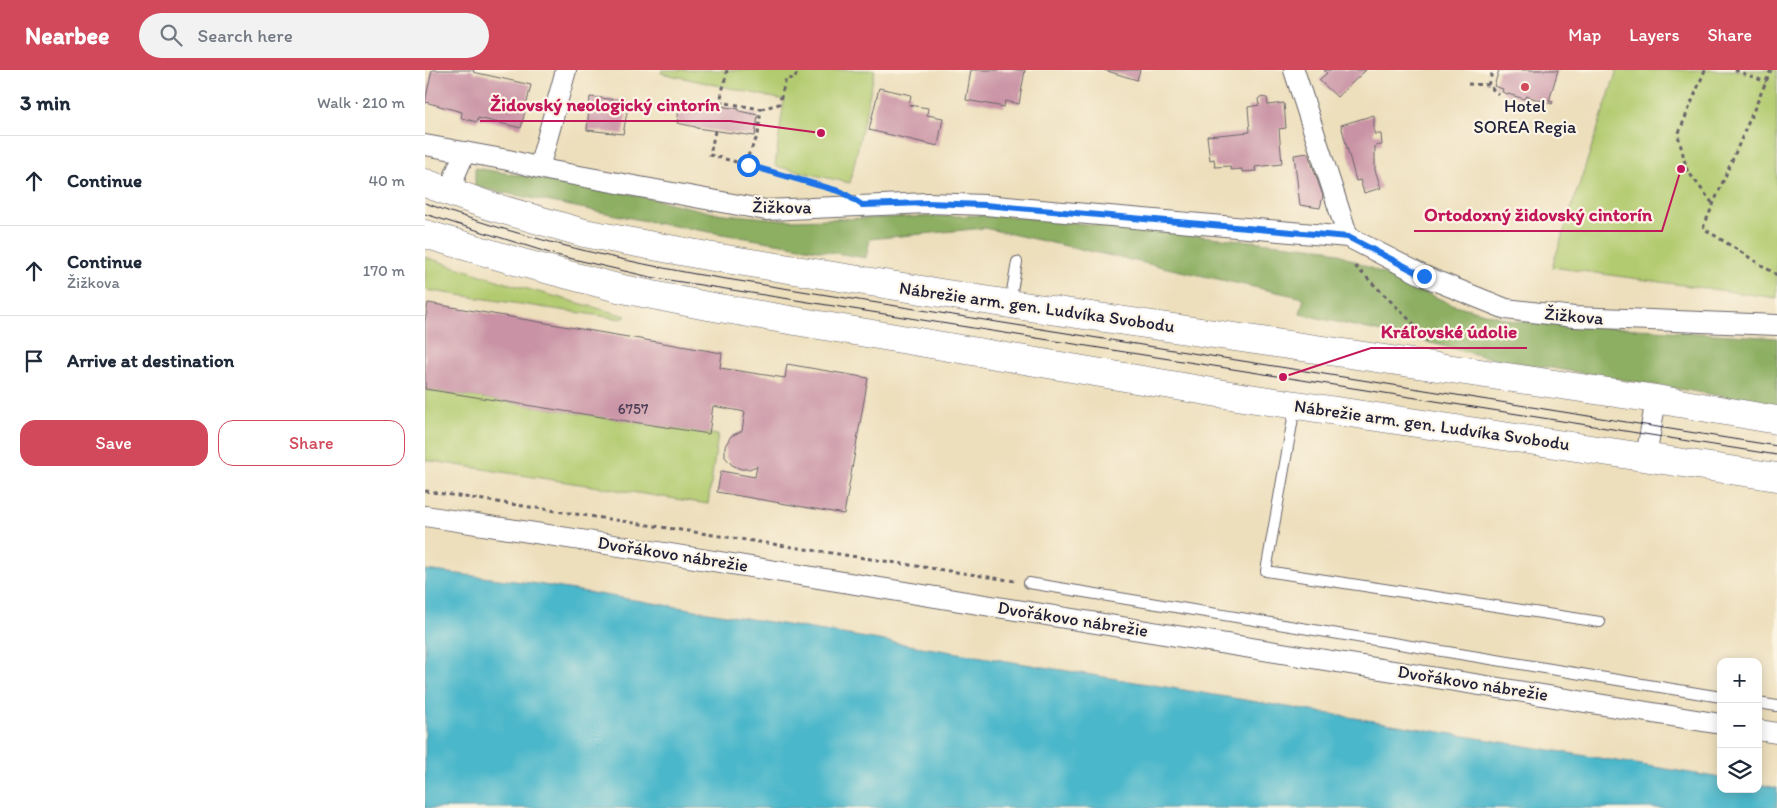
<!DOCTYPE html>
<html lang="en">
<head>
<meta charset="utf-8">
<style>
	body { margin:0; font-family:Itim,sans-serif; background:#f2f2f3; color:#1f2937 }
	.controls { position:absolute; right:15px; bottom:15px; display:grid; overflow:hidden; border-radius:10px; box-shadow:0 2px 12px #0003 }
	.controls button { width:45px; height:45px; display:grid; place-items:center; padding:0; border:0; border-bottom:1px solid #e0e1e3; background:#fff; color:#1f2937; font:25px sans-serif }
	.stop { position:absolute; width:15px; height:15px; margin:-11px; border:4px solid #1a73e8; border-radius:50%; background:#fff }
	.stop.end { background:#1a73e8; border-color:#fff; box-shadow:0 1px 5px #0008 }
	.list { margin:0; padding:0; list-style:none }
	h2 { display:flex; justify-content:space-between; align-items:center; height:65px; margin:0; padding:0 20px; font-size:21px }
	h2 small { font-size:16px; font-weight:400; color:#747a83 }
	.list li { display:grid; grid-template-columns:32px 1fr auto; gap:15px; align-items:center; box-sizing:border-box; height:90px; padding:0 20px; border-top:1px solid #e0e1e3 }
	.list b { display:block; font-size:19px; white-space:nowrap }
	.list p { margin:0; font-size:16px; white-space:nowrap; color:#747a83 }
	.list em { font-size:16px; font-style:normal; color:#747a83 }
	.actions { display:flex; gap:10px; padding:15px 20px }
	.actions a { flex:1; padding:11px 0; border:1px solid #d1495b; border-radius:15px; text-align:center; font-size:18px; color:#d1495b }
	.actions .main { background:#d1495b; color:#fff }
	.icon { flex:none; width:28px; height:28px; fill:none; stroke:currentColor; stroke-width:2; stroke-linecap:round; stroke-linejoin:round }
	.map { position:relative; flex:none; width:1352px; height:738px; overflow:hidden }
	header { display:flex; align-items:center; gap:30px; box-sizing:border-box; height:70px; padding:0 25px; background:#d1495b; color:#fff }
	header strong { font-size:24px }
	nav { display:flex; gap:28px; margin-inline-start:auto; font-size:18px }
	.search { width:350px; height:45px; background:#f2f2f3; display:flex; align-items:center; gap:12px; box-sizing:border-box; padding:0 18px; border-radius:28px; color:#747a83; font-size:19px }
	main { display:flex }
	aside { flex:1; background:#fff }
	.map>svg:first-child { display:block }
	.green { fill:#b2cb70; stroke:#6a7656 }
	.forest { fill:#8daf62; stroke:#58684e }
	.water { fill:#4cb7ca; stroke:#376c82 }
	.building { fill:#c993a5 }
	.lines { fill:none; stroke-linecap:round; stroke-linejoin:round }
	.lane-casing { stroke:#696468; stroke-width:12 }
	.street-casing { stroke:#696468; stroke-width:22 }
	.secondary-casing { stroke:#696468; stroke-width:29 }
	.path { stroke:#696468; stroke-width:3; stroke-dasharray:4 4; stroke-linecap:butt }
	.lane { stroke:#fff; stroke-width:10 }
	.street { stroke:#fff; stroke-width:20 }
	.secondary { stroke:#fff; stroke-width:28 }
	.tram { stroke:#22223b; stroke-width:1 }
	.route { stroke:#1a73e8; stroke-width:6 }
	.poi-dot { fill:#d1495b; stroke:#fcf5e5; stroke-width:2 }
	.labels { text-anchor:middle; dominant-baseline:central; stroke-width:4.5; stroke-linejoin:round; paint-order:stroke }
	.number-label { font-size:15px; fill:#4c3e56 }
	.poi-label { font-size:18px; fill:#22223b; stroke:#fcf5e5 }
	.street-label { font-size:18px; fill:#22223b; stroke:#fcf5e5 }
	.leader { fill:none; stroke:#c2185b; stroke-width:2 }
	.callout-dot { fill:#c2185b; stroke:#fcf5e5; stroke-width:2 }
	.callout-label { font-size:19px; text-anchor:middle; font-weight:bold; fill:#c2185b; stroke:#fcf5e5; stroke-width:4.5; stroke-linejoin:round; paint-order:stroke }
</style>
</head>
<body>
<header>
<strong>Nearbee</strong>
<div class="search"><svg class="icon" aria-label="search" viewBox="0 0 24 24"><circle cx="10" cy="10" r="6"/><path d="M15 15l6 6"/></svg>Search here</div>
<nav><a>Map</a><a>Layers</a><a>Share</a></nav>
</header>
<main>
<aside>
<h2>3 min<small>Walk · 210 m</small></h2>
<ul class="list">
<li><svg class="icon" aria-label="ahead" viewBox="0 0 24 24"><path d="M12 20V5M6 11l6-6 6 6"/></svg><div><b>Continue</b></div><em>40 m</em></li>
<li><svg class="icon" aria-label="ahead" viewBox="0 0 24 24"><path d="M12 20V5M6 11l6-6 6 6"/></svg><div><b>Continue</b><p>Žižkova</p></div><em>170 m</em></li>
<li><svg class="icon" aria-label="arrive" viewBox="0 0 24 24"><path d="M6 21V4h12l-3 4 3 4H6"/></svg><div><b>Arrive at destination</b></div></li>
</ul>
<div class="actions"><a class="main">Save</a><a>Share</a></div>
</aside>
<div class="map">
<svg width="1352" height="738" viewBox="0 0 1352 738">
	<rect width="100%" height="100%" fill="#fcf5e5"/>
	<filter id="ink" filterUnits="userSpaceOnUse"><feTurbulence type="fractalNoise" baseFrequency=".02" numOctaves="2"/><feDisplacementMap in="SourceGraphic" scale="10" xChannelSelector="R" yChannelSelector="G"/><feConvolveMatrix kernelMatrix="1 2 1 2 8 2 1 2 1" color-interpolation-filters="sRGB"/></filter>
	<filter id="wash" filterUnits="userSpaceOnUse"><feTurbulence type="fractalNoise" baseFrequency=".0096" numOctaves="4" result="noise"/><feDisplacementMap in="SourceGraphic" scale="20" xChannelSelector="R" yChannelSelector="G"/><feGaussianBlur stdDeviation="1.12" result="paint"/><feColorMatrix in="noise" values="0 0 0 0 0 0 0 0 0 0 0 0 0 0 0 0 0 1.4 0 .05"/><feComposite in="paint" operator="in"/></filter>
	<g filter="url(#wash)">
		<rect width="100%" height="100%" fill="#eddfbc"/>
		<g class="green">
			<polygon points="237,0 450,0 425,113 350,96 359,30 236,3"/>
			<polygon points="1192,0 1352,0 1352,228 1127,197"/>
			<polygon points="0,187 81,213 201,246 197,249 0,220"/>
			<polygon points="0,319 293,365 283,434 0,390"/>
		</g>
		<polygon class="forest" points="50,98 206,124 289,143 363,150 572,145 903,179 1026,234 1089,251 1352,268 1352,335 1066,288 998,271 875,244 879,228 559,158 445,169 441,188 231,153 50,117"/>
		<polygon class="water" points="0,500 106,513 1296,708 1296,719 1333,719 1333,714 1352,718 1352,738 0,738"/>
		<g id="blocks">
			<g class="building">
				<polygon points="7,0 49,0 48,2 106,15 96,58 53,48 52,52 36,48 37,42 0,32"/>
				<polygon points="546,0 600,0 594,34 580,31 579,37 541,30"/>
				<polygon points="679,0 715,0 712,10"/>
				<polygon points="899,0 941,0 912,27 894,10 902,3"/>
				<polygon points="1074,0 1133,0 1124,31 1128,32 1127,34 1101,26 1099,29 1077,22 1078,19 1069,16"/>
				<polygon points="454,18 486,25 484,35 503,38 502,45 518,48 513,76 444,60"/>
				<polygon points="165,27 204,31 198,64 162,60"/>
				<polygon points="835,27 842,28 843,35 859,33 861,58 854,59 857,94 830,97 831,101 817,102 817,99 806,100 805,96 790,97 789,89 785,90 782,66 825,62 823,37 834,35 833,29"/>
				<polygon points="255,32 274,35 275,33 314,39 314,41 333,45 330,66 271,58 271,57 252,53"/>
				<polygon points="949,45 949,64 956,64 957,75 950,76 950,100 956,118 939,123 935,110 931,111 916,55"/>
				<polygon points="883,83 898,126 895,138 875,135 869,85"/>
				<polygon points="3,233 297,283 295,298 360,308 362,294 443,308 419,444 292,422 296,401 330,407 332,396 324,399 316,399 307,395 300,387 300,376 306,366 317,361 320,342 288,336 284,364 0,319 0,252"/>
			</g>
		</g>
	</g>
	<g filter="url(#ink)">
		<use href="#blocks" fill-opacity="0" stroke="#696468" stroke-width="1"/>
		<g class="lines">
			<defs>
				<g id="lane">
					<polyline points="585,233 592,192"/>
					<polyline points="870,337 841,501 1175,552"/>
					<polyline points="604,513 1296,627"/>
					<polyline points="1333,633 1352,636"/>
				</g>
				<g id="street">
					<polyline points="869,0 923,167"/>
					<polyline points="0,75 83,90 127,101 341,140 503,133 560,135 923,167 999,206 1081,239 1149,247 1352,255"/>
					<polyline points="114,98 141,0"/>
					<polyline points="29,124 30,105 40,82"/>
					<polyline points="1221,387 1231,329"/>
					<polyline points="0,446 214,479 1296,654"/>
					<polyline points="1333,660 1352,663"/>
				</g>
				<g id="secondary">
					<polyline points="0,113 65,136 159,163 282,186 585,234 1231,329 1352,350"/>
					<polyline points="0,164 94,192 193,218 277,235 811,326 1352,407"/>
				</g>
			</defs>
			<use href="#lane" class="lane-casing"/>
			<use href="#street" class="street-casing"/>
			<use href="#secondary" class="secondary-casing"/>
			<g class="path">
				<polyline points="302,0 295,32 336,39 333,65 319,94 393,116"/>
				<polyline points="1280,0 1253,65 1262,100 1288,134"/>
				<polyline points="1310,0 1341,12"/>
				<polyline points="1346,0 1278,158 1352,205"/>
				<polyline points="1043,14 1063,15 1074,25"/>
				<polyline points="1063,15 1068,0"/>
				<polyline points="336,39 354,34 361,8 370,9 372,0"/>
				<polyline points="290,61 285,85 319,94"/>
				<polyline points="930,196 1002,267 1002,272"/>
				<polyline points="0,421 590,511"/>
			</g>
			<use href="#lane" class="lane"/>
			<use href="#street" class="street"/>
			<use href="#secondary" class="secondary"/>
			<g class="tram">
				<path d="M0,133c88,32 178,54 270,71l1082,172"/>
				<polyline points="0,144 131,185 225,207 1352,385"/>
			</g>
		</g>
	</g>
	<g class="lines" filter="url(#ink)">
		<polyline class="route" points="323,95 417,122 437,135 502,133 560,135 923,167 999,206"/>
	</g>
	<circle class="poi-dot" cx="1100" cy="17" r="5"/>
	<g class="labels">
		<g class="number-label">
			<text x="208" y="339">6757</text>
		</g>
		<g class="poi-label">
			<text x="1100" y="36">Hotel<tspan x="1100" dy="21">SOREA Regia</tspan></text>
		</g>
		<g class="street-label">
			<text transform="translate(357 137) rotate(1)">Žižkova</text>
			<text transform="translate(612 237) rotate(8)">Nábrežie arm. gen. Ludvíka Svobodu</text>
			<text transform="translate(1149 246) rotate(5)">Žižkova</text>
			<text transform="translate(1007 355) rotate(8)">Nábrežie arm. gen. Ludvíka Svobodu</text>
			<text transform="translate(248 484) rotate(9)">Dvořákovo nábrežie</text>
			<text transform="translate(648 549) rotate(9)">Dvořákovo nábrežie</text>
			<text transform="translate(1048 613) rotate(9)">Dvořákovo nábrežie</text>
		</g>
	</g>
	<path class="leader" d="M396 63L305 51H55M1256 99L1237 161H989M858 307L946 278H1102"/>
	<g class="callout-dot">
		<circle cx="396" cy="63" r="5"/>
		<circle cx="1256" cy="99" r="5"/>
		<circle cx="858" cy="307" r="5"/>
	</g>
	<g class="callout-label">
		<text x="180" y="41">Židovský neologický cintorín</text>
		<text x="1113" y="151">Ortodoxný židovský cintorín</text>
		<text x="1024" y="268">Kráľovské údolie</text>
	</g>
</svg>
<div class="controls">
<button>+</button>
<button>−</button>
<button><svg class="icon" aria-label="layers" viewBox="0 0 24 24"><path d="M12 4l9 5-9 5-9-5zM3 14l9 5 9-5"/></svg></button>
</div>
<div class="stop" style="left:323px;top:95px"></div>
<div class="stop end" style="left:999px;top:206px"></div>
</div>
</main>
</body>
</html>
